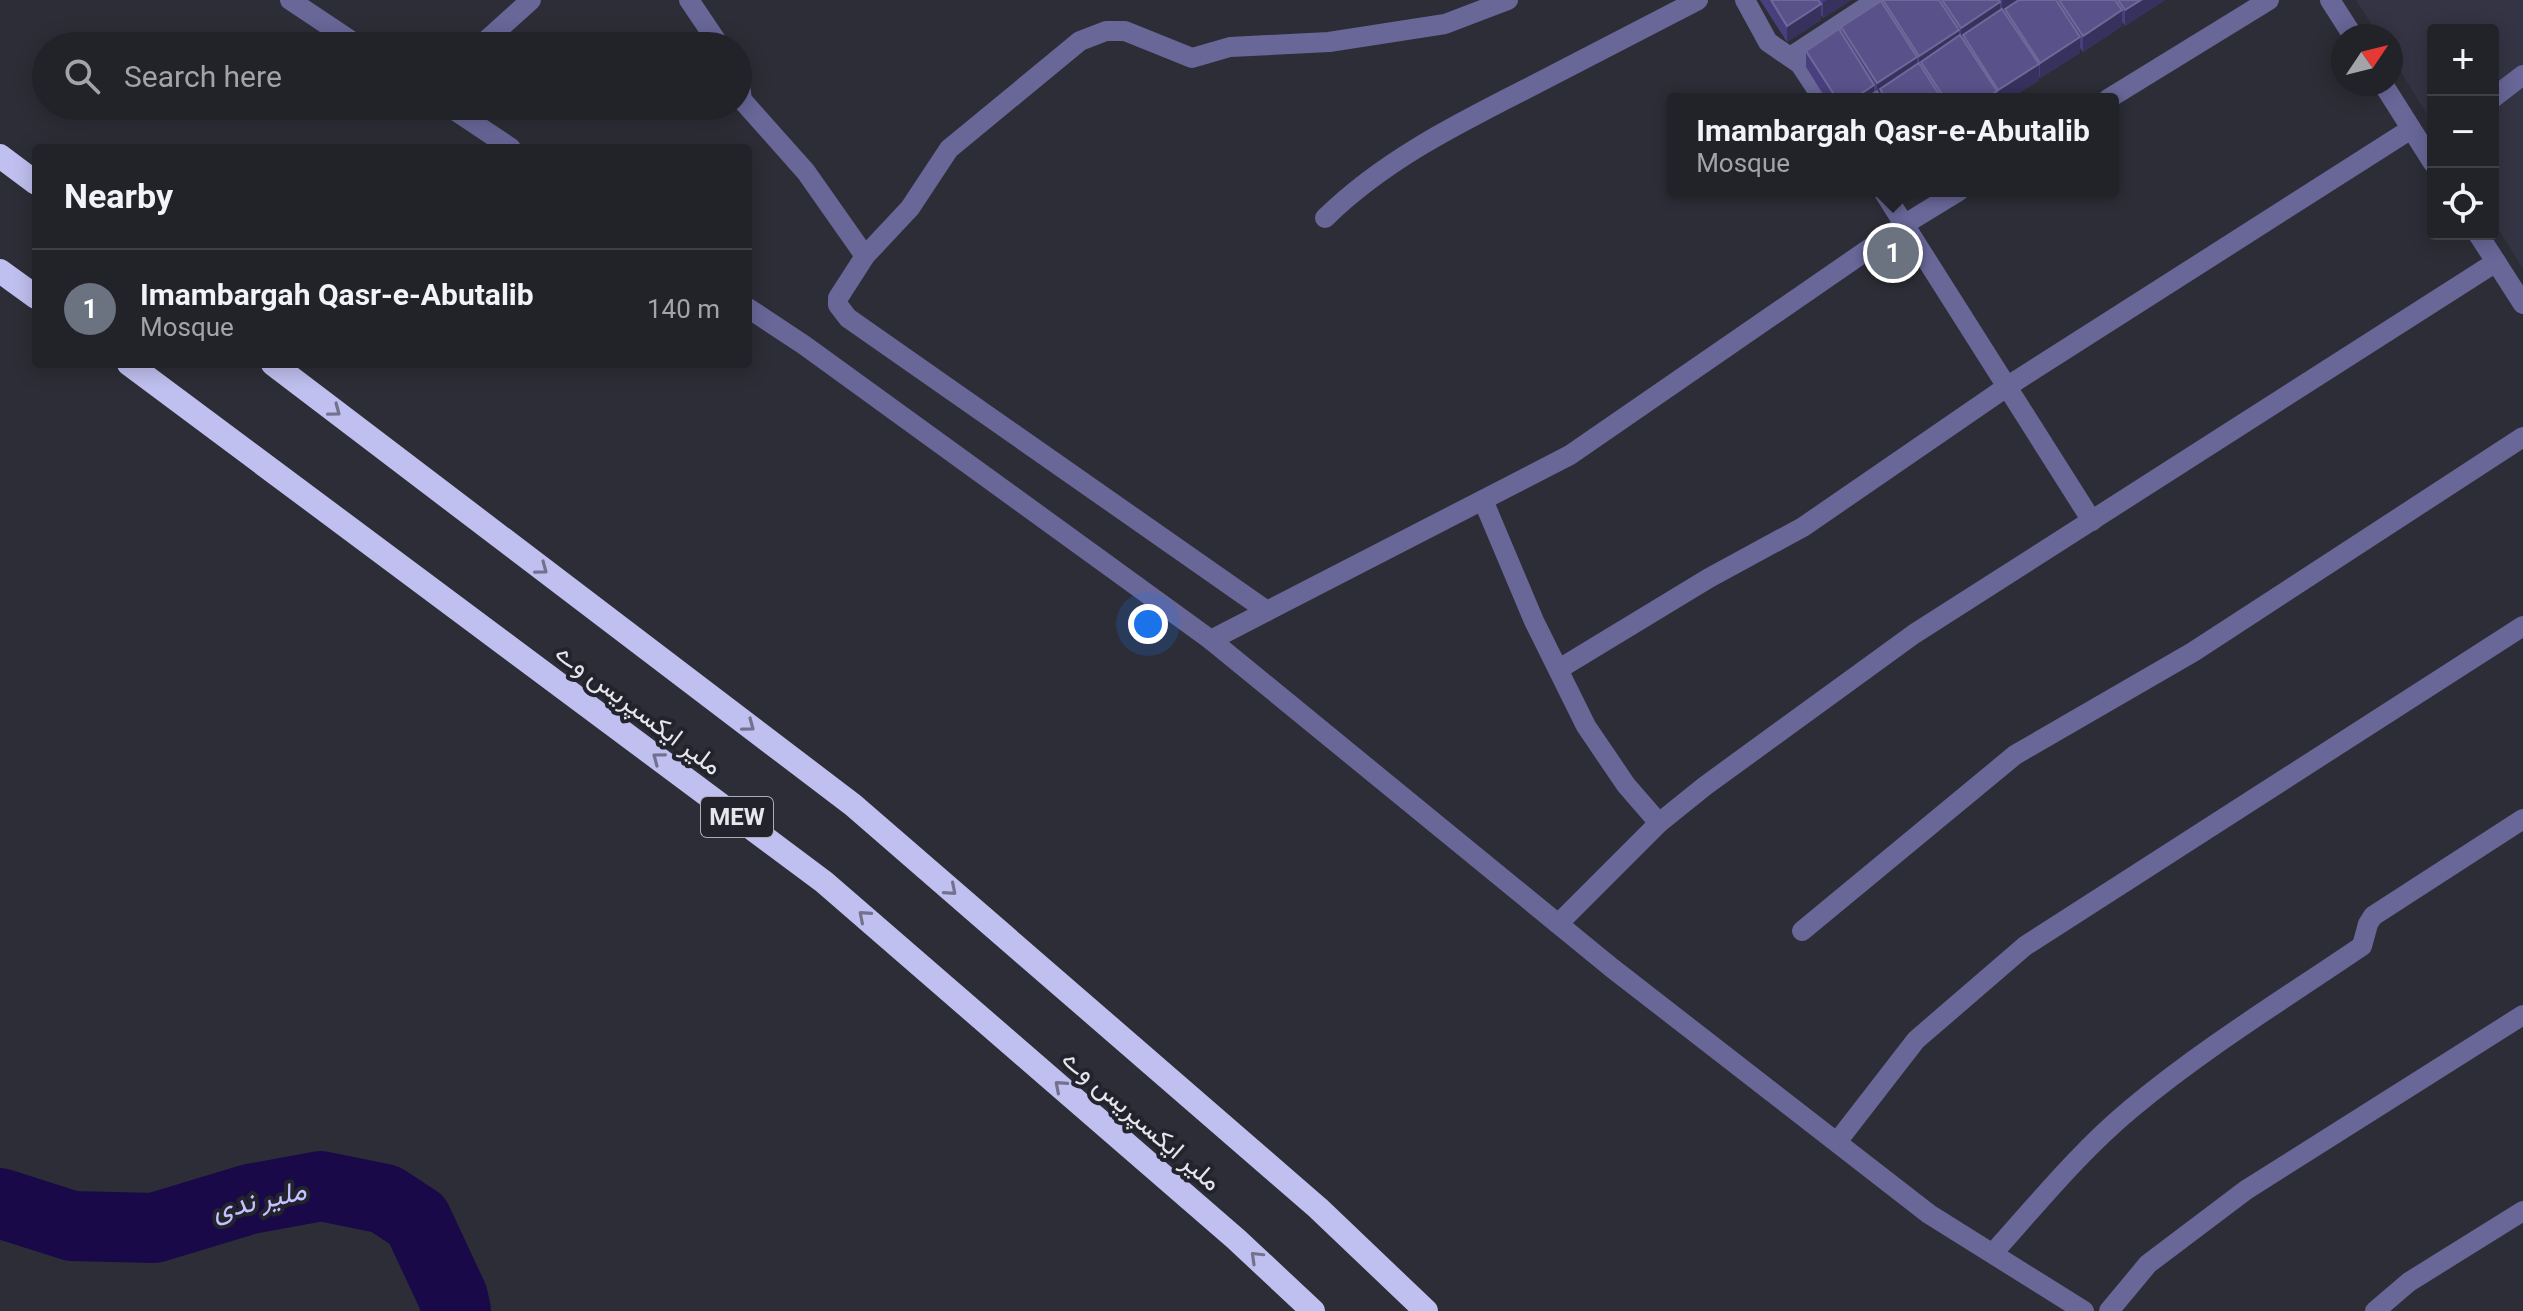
<!DOCTYPE html>
<html lang="en">
<head>
<meta charset="utf-8">
<style>
	body { margin:0; font-family:Roboto,Vazirmatn,sans-serif; background:#2a2a31; color:#f1f3f6 }
	.controls { position:absolute; right:24px; top:24px; display:grid; overflow:hidden; border-radius:8px; box-shadow:0 4px 20px #0003 }
	.controls button { width:72px; height:72px; display:grid; place-items:center; padding:0; border:0; border-bottom:2px solid #3f3f46; background:#222229; color:#f1f3f6; font:40px sans-serif }
	.compass { position:absolute; left:2331px; top:24px; width:72px; height:72px; border-radius:50%; background:#222229; box-shadow:0 4px 20px #0003; rotate:55deg }
	.you { position:absolute; left:1148px; top:624px; width:28px; height:28px; margin:-20px; border:6px solid #fff; border-radius:50%; background:#1a73e8; box-shadow:0 0 0 12px #1a73e833 }
	.badge { display:grid; place-items:center; width:52px; height:52px; border-radius:50%; background:#bca0f2; color:#fff; font-size:26px; font-weight:700 }
	.pin { position:absolute; translate:-50% -50%; border:4px solid #fff; box-shadow:0 2px 8px #0006 }
	.popup { position:absolute; left:1667px; top:93px; width:452px; height:104px; box-sizing:border-box; display:grid; place-content:center; border-radius:8px; background:#222229; filter:drop-shadow(0 2px 6px #0005); font-size:26px; white-space:nowrap; color:#a2a4a8 }
	.popup b { font-size:30px; color:#f1f3f6 }
	.popup::after { content:''; position:absolute; left:50%; top:100%; margin-left:-16px; border:16px solid transparent; border-top-color:#222229 }
	.list { margin:0; padding:0; list-style:none }
	h2 { display:flex; justify-content:space-between; align-items:center; height:104px; margin:0; padding:0 32px; font-size:34px }
	h2 small { font-size:26px; font-weight:400; color:#a2a4a8 }
	.list li { display:grid; grid-template-columns:52px 1fr auto; gap:24px; align-items:center; box-sizing:border-box; height:120px; padding:0 32px; border-top:2px solid #3f3f46 }
	.list b { display:block; font-size:30px; white-space:nowrap }
	.list p { margin:0; font-size:26px; white-space:nowrap; color:#a2a4a8 }
	.list em { font-size:26px; font-style:normal; color:#a2a4a8 }
	.icon { flex:none; width:44px; height:44px; fill:none; stroke:currentColor; stroke-width:2; stroke-linecap:round; stroke-linejoin:round }
	.map { position:relative; flex:none; width:2523px; height:1311px; overflow:hidden }
	.search { position:absolute; background:#222229; box-shadow:0 4px 20px #0003; left:32px; top:32px; width:720px; height:88px; display:flex; align-items:center; gap:20px; box-sizing:border-box; padding:0 28px; border-radius:44px; color:#a2a4a8; font-size:30px }
	.panel { position:absolute; background:#222229; box-shadow:0 4px 20px #0003; left:32px; top:144px; width:720px; height:224px; border-radius:8px }
	.map>svg:first-child { display:block }
	.built { fill:#343444 }
	.lines { fill:none; stroke-linecap:round; stroke-linejoin:round }
	.river { stroke:#190948; stroke-width:70 }
	.minor { stroke:#696798; stroke-width:20 }
	.highway { stroke:#c0c0f0; stroke-width:24 }
	.wall { fill:#48407e }
	.shaded-wall { fill:#36315d }
	.building { fill:#59528a; stroke:#6f699a; stroke-width:2 }
	.oneway { stroke:#72728e }
	.labels { text-anchor:middle; dominant-baseline:central; stroke-width:8; stroke-linejoin:round; paint-order:stroke }
	.shield { fill:#23232d; stroke:#acacb3; stroke-width:2 }
	.shield-label { font-size:24px; font-weight:bold; fill:#e6e6ed }
	.street-label { font-size:26px; fill:#e6e6ed; stroke:#23232d }
	.water-label { font-size:28px; font-style:italic; fill:#c3c2fe; stroke:#23232d }
</style>
</head>
<body>
<div class="map">
<svg width="2523" height="1311" viewBox="0 0 2523 1311">
	<rect width="100%" height="100%" fill="#2d2d37"/>
	<polygon class="built" points="2356,0 2523,0 2523,269 2493,220 2493,30 2433,30 2433,124 2391,56 2391,36 2379,36"/>
	<g class="lines">
		<polyline class="river" points="0,1203 72,1226 154,1228 250,1199 321,1186 385,1199 417,1220 453,1297 456,1311"/>
		<g class="minor">
			<polyline points="290,0 359,46"/>
			<polyline points="689,0 720,46"/>
			<polyline points="1745,0 1768,42 1800,64 1823,99"/>
			<polyline points="2330,0 2353,36"/>
			<polyline points="480,46 531,0"/>
			<polyline points="1790,57 1877,0"/>
			<polyline points="738,73 742,100 806,172 865,256"/>
			<polyline points="2383,84 2433,163"/>
			<polyline points="2493,98 2523,75"/>
			<polyline points="2108,99 2269,0"/>
			<polyline points="448,106 511,148"/>
			<polyline points="1883,191 2092,521"/>
			<path d="M1325,218c57,-56 128,-92 199,-128 58,-30 116,-60 174,-90"/>
			<polyline points="2478,234 2523,304"/>
			<polyline points="748,308 804,345 1211,640 1612,968 1929,1214 2084,1311"/>
			<polyline points="1483,500 1534,621 1586,726 1626,785 1659,823"/>
			<polyline points="1267,611 848,318 838,305 838,298 865,256 910,208 949,149 1080,41 1106,31 1125,31 1192,58 1230,47 1329,42 1445,24 1508,0"/>
			<polyline points="1211,640 1570,455 1905,224 1959,191"/>
			<polyline points="1559,669 1709,578 1803,527 2008,386 2411,129"/>
			<polyline points="1558,924 1659,823 1705,786 1914,634 2496,262"/>
			<polyline points="1802,931 2015,755 2193,652 2523,437"/>
			<polyline points="1837,1142 1916,1040 2025,946 2523,626"/>
			<path d="M1993,1253c44,-49 88,-103 139,-145 72,-60 152,-109 230,-162l6,-22 5,-8 150,-97"/>
			<polyline points="2109,1311 2148,1264 2246,1190 2523,1015"/>
			<polyline points="2375,1311 2409,1282 2523,1211"/>
		</g>
		<g class="highway">
			<polyline points="0,156 36,183"/>
			<polyline points="0,271 36,297"/>
			<polyline points="129,364 824,882 1236,1239 1313,1311"/>
			<polyline points="273,364 853,805 1318,1208 1426,1311"/>
		</g>
	</g>
	<g class="wall">
		<polygon points="1760,0 1851,0 1823,18 1821,15 1821,20 1787,42"/>
		<polygon points="1883,0 2165,0 2125,26 2122,22 2122,26 2083,52 2080,48 2080,53 2040,78 2039,76 2039,80 2009,99 1826,99 1806,67 1806,51 1841,33 1841,27 1883,4"/>
	</g>
	<g class="shaded-wall">
		<polygon points="1827,0 1851,0 1823,18 1823,2"/>
		<polygon points="2004,0 2028,0 2005,9 2005,15 2002,17 2002,1"/>
		<polygon points="2141,0 2165,0 2125,26 2125,10"/>
		<polygon points="2000,2 2000,18 1963,35 1963,43 1961,44 1961,28"/>
		<polygon points="1821,4 1821,20 1787,42 1787,26"/>
		<polygon points="2122,10 2122,26 2083,52 2083,36"/>
		<polygon points="1959,30 1959,46 1921,62 1921,70 1919,71 1919,56"/>
		<polygon points="2080,37 2080,53 2040,78 2040,63"/>
		<polygon points="1917,57 1917,73 1880,89 1880,97 1877,99 1877,83"/>
		<polygon points="2039,64 2039,80 2009,99 1998,99 1998,90"/>
		<polygon points="1874,85 1874,99 1853,99"/>
		<polygon points="1997,91 1997,99 1985,99"/>
	</g>
	<g class="building">
		<polygon points="1771,0 1818,0 1821,4 1787,26"/>
		<polygon points="1883,0 1939,0 1959,30 1919,56"/>
		<polygon points="1942,0 1999,0 2000,2 1961,28"/>
		<polygon points="2019,0 2056,0 2080,37 2040,63 2005,9"/>
		<polygon points="2059,0 2115,0 2122,10 2083,36"/>
		<polygon points="2118,0 2141,0 2125,10"/>
		<polygon points="1881,1 1917,57 1877,83 1841,27"/>
		<polygon points="2002,9 2039,64 1998,90 1963,35"/>
		<polygon points="1839,29 1874,85 1853,99 1837,99 1806,51"/>
		<polygon points="1960,35 1997,91 1985,99 1945,99 1921,62"/>
		<polygon points="1919,63 1942,99 1886,99 1880,89"/>
		<polygon points="1877,91 1882,99 1864,99"/>
	</g>
	<defs><path id="oneway-chevron" d="M-2-3.5L2.5 0L-2 3.5" fill="none" stroke-width="1.6" stroke-linecap="round" stroke-linejoin="round" transform="scale(2)"/></defs>
	<g class="oneway">
		<use href="#oneway-chevron" transform="translate(335 411) rotate(37)"/>
		<use href="#oneway-chevron" transform="translate(542 569) rotate(37)"/>
		<use href="#oneway-chevron" transform="translate(749 726) rotate(37)"/>
		<use href="#oneway-chevron" transform="translate(658 758) rotate(-143)"/>
		<use href="#oneway-chevron" transform="translate(951 890) rotate(41)"/>
		<use href="#oneway-chevron" transform="translate(864 916) rotate(-139)"/>
		<use href="#oneway-chevron" transform="translate(1060 1086) rotate(-139)"/>
		<use href="#oneway-chevron" transform="translate(1256 1257) rotate(-136)"/>
	</g>
	<g class="labels">
		<rect class="shield" x="701" y="797" width="72" height="40" rx="6"/>
		<g class="shield-label">
			<text x="737" y="817">MEW</text>
		</g>
		<g class="street-label">
			<text transform="translate(639 709) rotate(37)">ملیر ایکسپریس وے</text>
			<text transform="translate(1142 1120) rotate(41)">ملیر ایکسپریس وے</text>
		</g>
		<g class="water-label">
			<text transform="translate(259 1200) rotate(-13)">ملیر ندی</text>
		</g>
	</g>
</svg>
<div class="controls">
<button>+</button>
<button>−</button>
<button><svg class="icon" aria-label="locate" viewBox="0 0 24 24"><circle cx="12" cy="12" r="6"/><path d="M12 2v4M12 18v4M2 12h4M18 12h4"/></svg></button>
</div>
<svg class="compass" viewBox="-18 -18 36 36"><path d="M0-13l5 13h-10z" fill="#e53935"/><path d="M0 13l5-13h-10z" fill="#a2a4a8"/></svg>
<div class="you"></div>
<div class="pin badge" style="left:1893px;top:253px;background:#6b7280">1</div>
<div class="popup"><b>Imambargah Qasr-e-Abutalib</b>Mosque</div>
<div class="search"><svg class="icon" aria-label="search" viewBox="0 0 24 24"><circle cx="10" cy="10" r="6"/><path d="M15 15l6 6"/></svg>Search here</div>
<section class="panel">
<h2>Nearby<small></small></h2>
<ul class="list">
<li><span class="badge" style="background:#6b7280">1</span><div><b>Imambargah Qasr-e-Abutalib</b><p>Mosque</p></div><em>140 m</em></li>
</ul>
</section>
</div>
</body>
</html>
